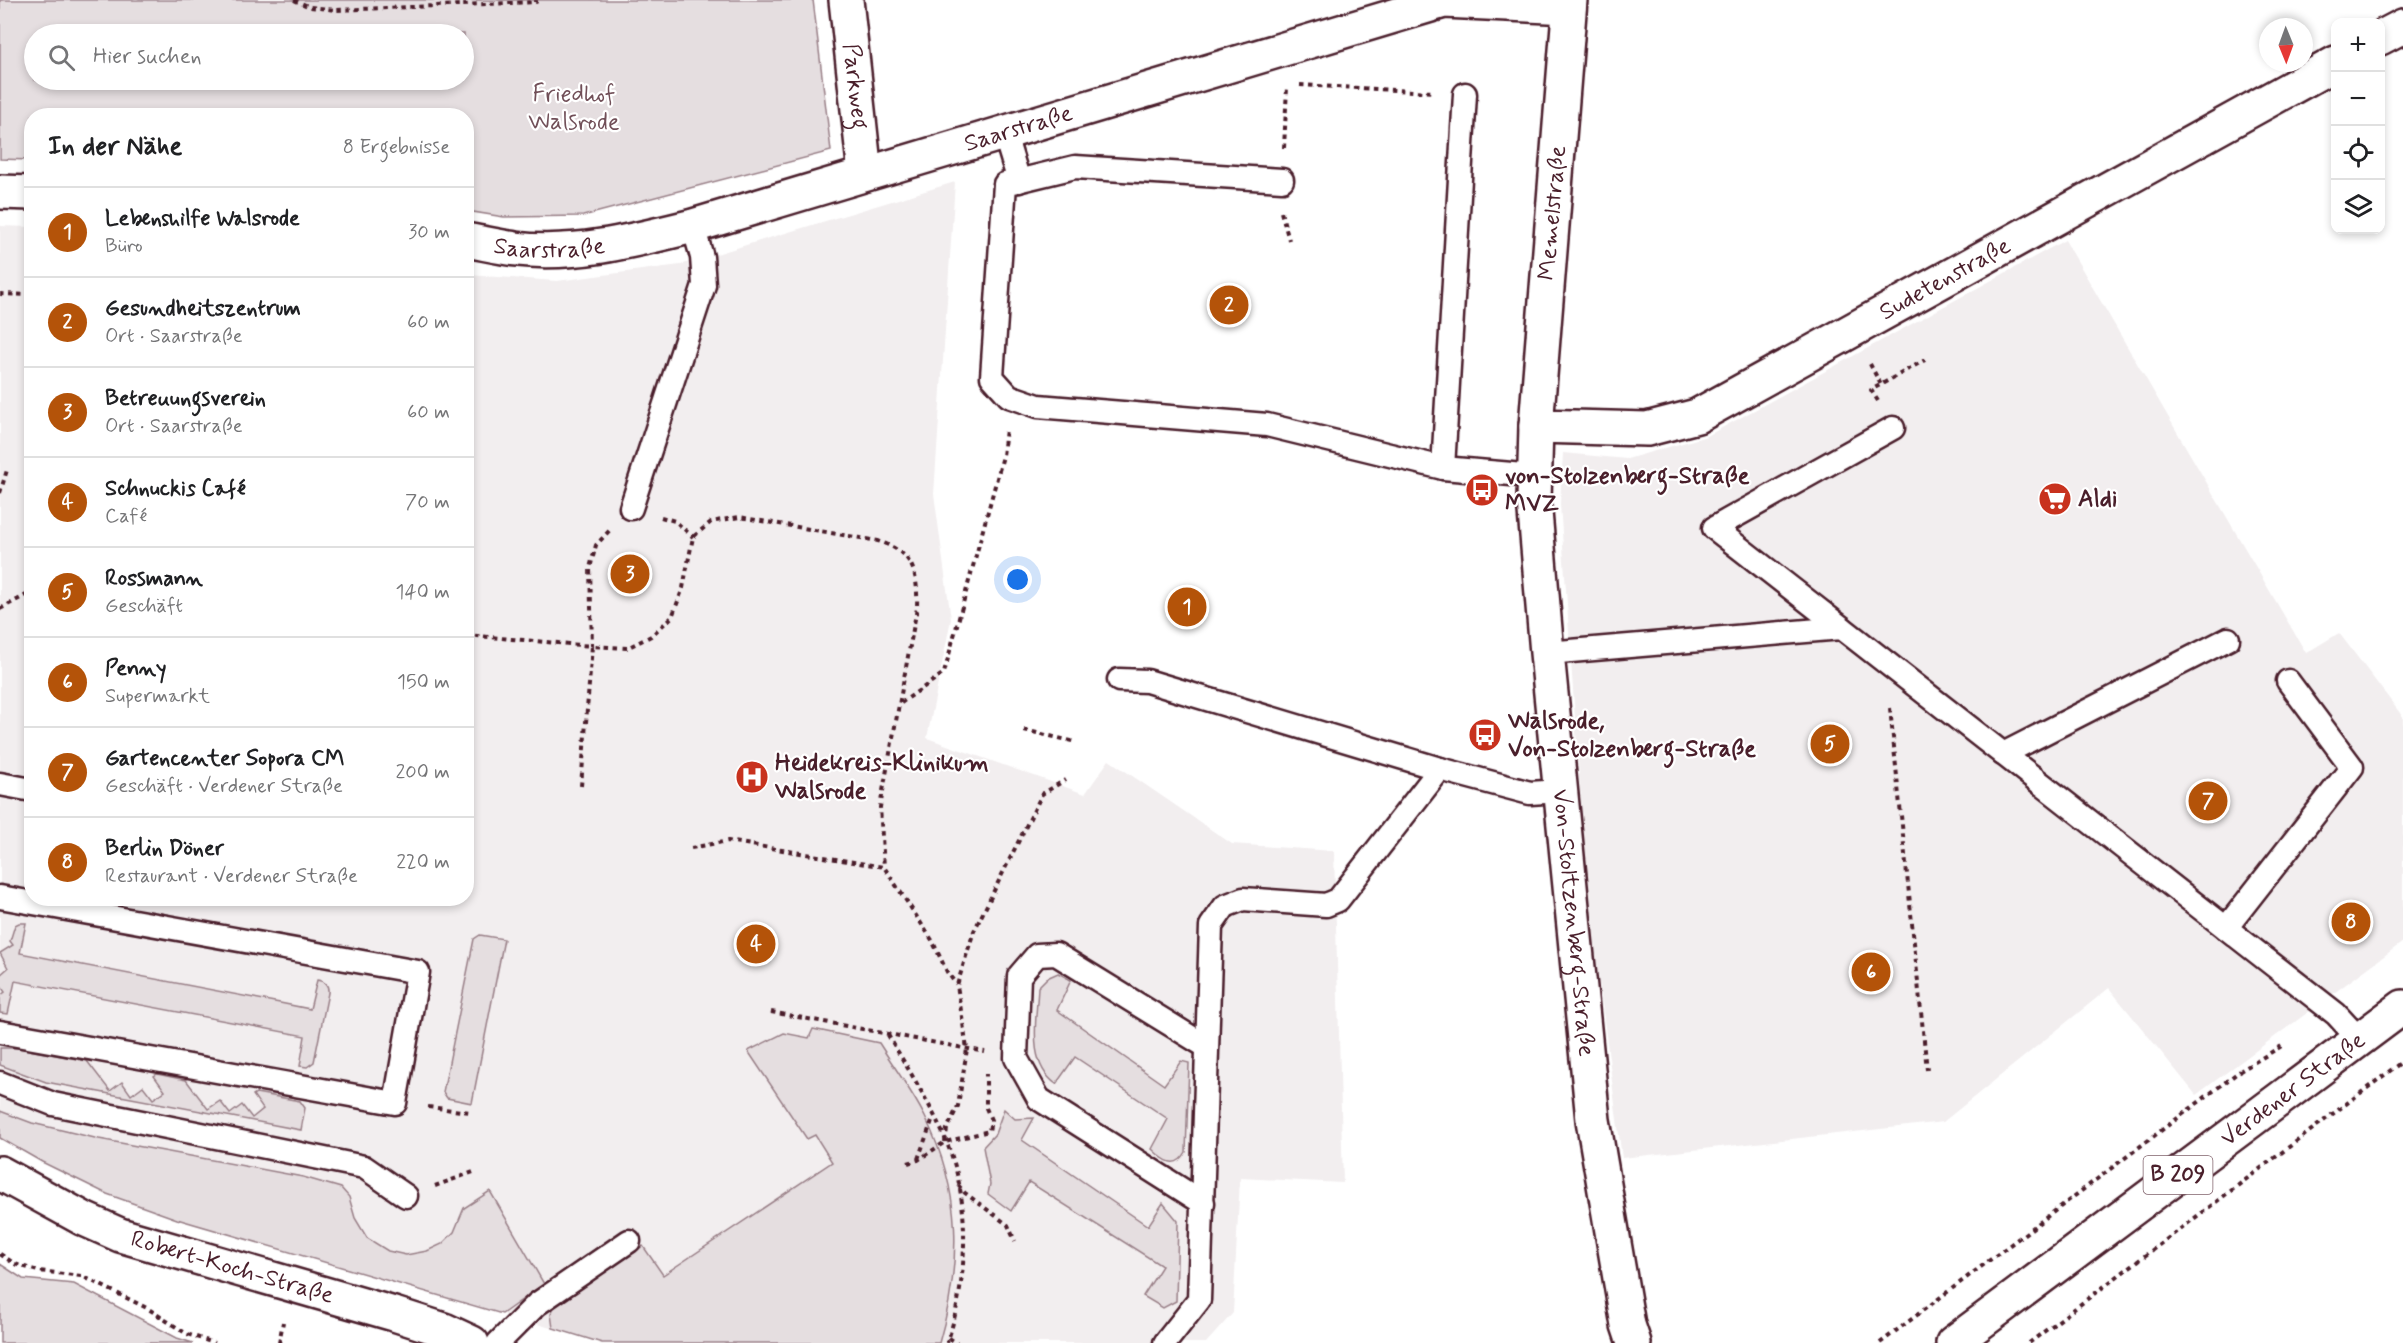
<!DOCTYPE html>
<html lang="de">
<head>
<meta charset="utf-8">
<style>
	body { margin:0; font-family:Mynerve,sans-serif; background:#f6f6f6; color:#202124 }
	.controls { position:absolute; right:18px; top:18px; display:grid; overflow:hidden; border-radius:12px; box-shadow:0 3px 9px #0003 }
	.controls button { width:54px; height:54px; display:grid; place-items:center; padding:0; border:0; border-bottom:2px solid #e0e0e0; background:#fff; color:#202124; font:30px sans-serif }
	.compass { position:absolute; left:2259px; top:18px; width:54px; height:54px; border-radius:50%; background:#fff; box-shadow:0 3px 9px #0003; rotate:179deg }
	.you { position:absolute; left:1018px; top:580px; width:21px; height:21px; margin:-15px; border:4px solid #fff; border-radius:50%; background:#1a73e8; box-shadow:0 0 0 9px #1a73e833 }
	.badge { display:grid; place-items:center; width:39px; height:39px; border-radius:50%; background:#b45309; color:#fff; font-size:20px; font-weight:700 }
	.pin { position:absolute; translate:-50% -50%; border:3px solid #fff; box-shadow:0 2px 6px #0006 }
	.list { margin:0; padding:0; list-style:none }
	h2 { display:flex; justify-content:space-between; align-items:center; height:78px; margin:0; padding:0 24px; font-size:26px }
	h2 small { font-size:20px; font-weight:400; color:#757577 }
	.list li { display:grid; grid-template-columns:39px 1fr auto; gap:18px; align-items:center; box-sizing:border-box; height:90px; padding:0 24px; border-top:2px solid #e0e0e0 }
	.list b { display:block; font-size:22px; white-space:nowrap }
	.list p { margin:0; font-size:20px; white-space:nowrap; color:#757577 }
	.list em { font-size:20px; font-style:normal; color:#757577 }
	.icon { flex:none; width:33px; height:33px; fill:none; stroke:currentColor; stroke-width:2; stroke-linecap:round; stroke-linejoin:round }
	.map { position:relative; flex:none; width:2403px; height:1343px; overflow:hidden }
	.search { position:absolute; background:#fff; box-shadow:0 3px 9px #0003; left:24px; top:24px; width:450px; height:66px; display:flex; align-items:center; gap:15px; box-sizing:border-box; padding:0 21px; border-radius:33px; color:#757577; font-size:22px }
	.panel { position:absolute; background:#fff; box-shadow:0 3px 9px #0003; left:24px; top:108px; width:450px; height:798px; border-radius:24px }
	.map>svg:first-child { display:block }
	.built { fill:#f2eeef }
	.green { fill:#e5dee0; stroke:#987e86; stroke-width:1.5; fill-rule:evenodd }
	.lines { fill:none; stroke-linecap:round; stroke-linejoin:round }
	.service-casing { stroke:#4a1f2b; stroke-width:27 }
	.minor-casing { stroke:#4a1f2b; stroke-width:38 }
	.primary-casing { stroke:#4a1f2b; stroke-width:38 }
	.path { stroke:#4a1f2b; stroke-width:4; stroke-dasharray:4.5 4.5; stroke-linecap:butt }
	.service { stroke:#fff; stroke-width:22 }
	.minor { stroke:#fff; stroke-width:33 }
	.primary { stroke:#fff; stroke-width:33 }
	.labels { text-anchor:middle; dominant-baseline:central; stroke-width:4.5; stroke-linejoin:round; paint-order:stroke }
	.shield { fill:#fff; stroke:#80626b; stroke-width:1.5 }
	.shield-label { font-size:22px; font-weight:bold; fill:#4a1f2b }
	.street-label { font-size:24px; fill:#4a1f2b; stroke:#fff }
	.park-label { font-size:24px; fill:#714f58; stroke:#fff }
	.poi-label { font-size:24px; font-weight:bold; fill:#4a1f2b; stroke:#fff; text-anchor:start }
</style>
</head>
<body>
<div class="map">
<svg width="2403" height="1343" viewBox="0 0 2403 1343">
	<rect width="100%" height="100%" fill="#fff"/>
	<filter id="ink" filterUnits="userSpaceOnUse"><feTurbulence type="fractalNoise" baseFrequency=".0167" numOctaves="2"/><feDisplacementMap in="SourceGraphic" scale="12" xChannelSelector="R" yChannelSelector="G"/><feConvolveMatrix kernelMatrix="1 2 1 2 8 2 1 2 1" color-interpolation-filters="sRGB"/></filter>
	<g filter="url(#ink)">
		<g class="built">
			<polygon points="955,182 934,494 951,619 927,738 1085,794 1109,760 1232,844 1334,851 1343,1183 1240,1178 1233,1313 1206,1343 602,1343 177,1219 107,1194 42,1162 0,1138 0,226 32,227 32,898 466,898 467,275 557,281 680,265"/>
			<polygon points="2065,240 2306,653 2339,633 2403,717 2403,942 2196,1095 2109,988 1943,1122 1622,1158 1587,889 1560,504 1563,453 1627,459 1707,436"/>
		</g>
		<g class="green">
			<path d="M0,0h813l18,151 -248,65 -79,1 -37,-6 -1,-95h-434l-1,44 -31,-1zM34,34h430v46h-430z"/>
			<path d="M19,923h7l-6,30 260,50 30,6 7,-29c7,1 12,5 11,13l-14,69 -7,5 -7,-1 5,-30 -290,-55 -7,33 -8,-1v-17l5,-4 -5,-7v-10l8,-7 -8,-15 13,-8 -3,-4 5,-16z"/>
			<polygon points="480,935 504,939 472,1103 447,1098 443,1092 474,939"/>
			<path d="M1058,973l13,7 -14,30 107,75 17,-24 8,2 -3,89c-10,18 -22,9 -34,-3l16,-30 -93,-62 -19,27c-30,-21 -19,-66 -18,-97l9,-9z"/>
			<path d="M813,1029l66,14c15,24 33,48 46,74 37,75 37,147 14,226h-337l-49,-15 -2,-14 4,-9 88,-59 20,29 169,-113 -17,-27 -8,4 -59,-88 36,-18 25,5z"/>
			<polygon points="0,1048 19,1048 87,1061 110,1091 122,1082 131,1095 143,1086 153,1099 165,1091 154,1076 157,1074 186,1080 208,1109 220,1101 230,1114 242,1105 252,1118 263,1109 253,1095 256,1093 300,1101 305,1108 301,1130 46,1082 0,1065"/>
			<polygon points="1004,1109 1015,1119 1034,1118 1022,1140 1148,1226 1163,1203 1178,1221 1176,1301 1163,1308 1143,1296 1162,1266 1029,1182 1011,1211 988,1194 990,1184 983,1147 995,1134"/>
			<polygon points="0,1111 32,1123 99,1139 303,1177 341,1188 349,1197 355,1218 367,1238 388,1251 406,1255 427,1251 442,1244 454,1232 464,1208 490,1191 544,1284 502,1314 177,1219 107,1194 42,1162 0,1138"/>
			<polygon points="0,1264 23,1279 74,1284 177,1338 193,1343 0,1343"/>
		</g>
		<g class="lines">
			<defs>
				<g id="service">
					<polyline points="1004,132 1019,181"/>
					<polyline points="1282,180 1075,167 1005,184 992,377 1009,396 1038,406 1267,425 1443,468 1534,476"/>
					<polyline points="1443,468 1465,94"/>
					<polyline points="631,508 704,285 702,257 693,226"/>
					<polyline points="1842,628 1714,528 1893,428"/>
					<polyline points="1547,653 1842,628 2336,1014 2359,1039"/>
					<polyline points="1119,680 1147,681 1440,769 1530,793 1560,791"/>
					<polyline points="2003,754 2228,639"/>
					<polyline points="0,784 32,790"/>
					<polyline points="0,897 418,972 395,1103 0,1032"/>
					<polyline points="2226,928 2352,767 2288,681"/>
					<polyline points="0,1083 53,1104 364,1167 406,1196"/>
					<polyline points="1203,1203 1039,1099 1016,1058 1019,976 1037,955 1056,954 1207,1047"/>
					<polyline points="498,1343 537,1304 629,1241"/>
					<polyline points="1165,1343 1199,1300 1211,926 1225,906 1243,899 1326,905 1338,900 1440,769"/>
				</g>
				<g id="minor">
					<path id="s1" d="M846,0l19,174"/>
					<path id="s2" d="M1570,0l-34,426 -2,74 13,153 46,467 35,205 6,18"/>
					<polyline points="2380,38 2403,26"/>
					<polyline points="0,192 32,193"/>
					<path id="s3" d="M466,240c17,3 34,7 50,9 60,7 120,-9 177,-23l751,-225 125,6"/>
					<path id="s4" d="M1536,426l111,3 50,-13 639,-353"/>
					<path id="s5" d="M0,1173l84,46 36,16 274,79 50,16 28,13"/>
				</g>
				<g id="primary">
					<path id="s6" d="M1953,1343l450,-336"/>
				</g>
			</defs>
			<use href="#service" class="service-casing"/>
			<use href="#minor" class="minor-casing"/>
			<use href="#primary" class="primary-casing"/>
			<g class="path">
				<polyline points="294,0 310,7 336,10 536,2 536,0"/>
				<polyline points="1300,85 1433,92"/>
				<polyline points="1284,148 1287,87"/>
				<polyline points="1281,212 1289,240"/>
				<polyline points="0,294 32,295"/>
				<polyline points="1870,364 1881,385"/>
				<polyline points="1878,401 1871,390 1925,360"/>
				<polyline points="0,493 7,470"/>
				<polyline points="661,517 675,521 693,537"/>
				<polyline points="0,609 32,592"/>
				<polyline points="466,635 592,646 590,568 596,545 610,530"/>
				<polyline points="901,703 944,673 1003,456 1006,429"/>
				<polyline points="1890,708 1927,1070"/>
				<polyline points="1024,730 1076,742"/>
				<path d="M581,786l11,-140 35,2 24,-12 21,-19 11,-29 10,-51 18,-15 28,-5 139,24c36,12 40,31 39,67l-37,199 4,60"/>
				<polyline points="691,848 728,841 884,867 932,940 947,972 956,984"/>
				<polyline points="771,1012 985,1052"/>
				<path d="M888,1035c24,41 56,89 68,135 14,56 9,119 -9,173"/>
				<polyline points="428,1107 470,1112"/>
				<polyline points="945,1142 947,1129 958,1106 967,1049 957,985 974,931 1042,794 1065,780"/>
				<polyline points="918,1159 933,1118"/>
				<polyline points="908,1163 918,1160 945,1142 989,1131 991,1120 986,1108 986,1074"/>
				<polyline points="958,1185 965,1193 1008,1225 1015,1241"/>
				<polyline points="435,1186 476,1171"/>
				<polyline points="0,1254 15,1264 38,1271 82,1276 147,1308 187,1334 214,1343"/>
				<polyline points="949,1338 957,1343"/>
				<polyline points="279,1343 283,1322"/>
				<polyline points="1880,1343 2240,1071 2285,1044"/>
				<polyline points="2029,1343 2403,1061"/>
			</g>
			<use href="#service" class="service"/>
			<use href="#minor" class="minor"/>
			<use href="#primary" class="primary"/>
		</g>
	</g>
	<defs>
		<symbol id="bus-disc" viewBox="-11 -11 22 22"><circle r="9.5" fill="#c8321e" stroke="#fff"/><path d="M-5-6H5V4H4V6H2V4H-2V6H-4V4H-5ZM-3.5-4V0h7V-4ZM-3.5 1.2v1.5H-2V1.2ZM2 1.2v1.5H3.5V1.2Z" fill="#fff"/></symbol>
		<symbol id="supermarket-disc" viewBox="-11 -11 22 22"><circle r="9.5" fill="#c8321e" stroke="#fff"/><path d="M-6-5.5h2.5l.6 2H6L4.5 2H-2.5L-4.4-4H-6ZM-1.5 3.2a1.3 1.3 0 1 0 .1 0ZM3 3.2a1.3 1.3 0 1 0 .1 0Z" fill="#fff"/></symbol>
		<symbol id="hospital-disc" viewBox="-11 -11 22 22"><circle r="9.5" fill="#c8321e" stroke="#fff"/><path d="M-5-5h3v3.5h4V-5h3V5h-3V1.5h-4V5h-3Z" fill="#fff"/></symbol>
	</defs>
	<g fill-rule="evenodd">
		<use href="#bus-disc" x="1463" y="471" width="38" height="38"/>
		<use href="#supermarket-disc" x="2036" y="480" width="38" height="38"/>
		<use href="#bus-disc" x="1466" y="716" width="38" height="38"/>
		<use href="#hospital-disc" x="733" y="758" width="38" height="38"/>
	</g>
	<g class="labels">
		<rect class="shield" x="2143.5" y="1156" width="69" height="38" rx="4.5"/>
		<g class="shield-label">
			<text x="2178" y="1175">B 209</text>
		</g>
		<g class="street-label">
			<text stroke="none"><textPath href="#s1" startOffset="87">Parkweg</textPath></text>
			<text stroke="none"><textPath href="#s3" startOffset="570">Saarstraße</textPath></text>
			<text transform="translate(1553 213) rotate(-85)">Memelstraße</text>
			<text stroke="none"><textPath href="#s3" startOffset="84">Saarstraße</textPath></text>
			<text stroke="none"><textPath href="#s4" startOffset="446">Sudetenstraße</textPath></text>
			<text stroke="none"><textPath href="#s2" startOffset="926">Von-Stoltzenberg-Straße</textPath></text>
			<text stroke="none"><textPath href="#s6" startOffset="424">Verdener Straße</textPath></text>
			<text stroke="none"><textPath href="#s5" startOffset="252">Robert-Koch-Straße</textPath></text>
		</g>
		<g class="park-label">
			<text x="574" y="94">Friedhof<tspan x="574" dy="28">Walsrode</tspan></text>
		</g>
		<g class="poi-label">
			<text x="1505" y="476">von-Stolzenberg-Straße<tspan x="1505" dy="28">MVZ</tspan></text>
			<text x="2078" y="499">Aldi</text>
			<text x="1508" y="721">Walsrode,<tspan x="1508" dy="28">Von-Stolzenberg-Straße</tspan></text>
			<text x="775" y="763">Heidekreis-Klinikum<tspan x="775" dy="28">Walsrode</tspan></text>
		</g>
	</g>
</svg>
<div class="controls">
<button>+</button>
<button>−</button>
<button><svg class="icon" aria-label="locate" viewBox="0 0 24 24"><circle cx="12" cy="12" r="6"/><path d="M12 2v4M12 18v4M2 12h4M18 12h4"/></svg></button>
<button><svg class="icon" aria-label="layers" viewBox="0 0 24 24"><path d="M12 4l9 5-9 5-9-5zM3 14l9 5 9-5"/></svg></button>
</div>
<svg class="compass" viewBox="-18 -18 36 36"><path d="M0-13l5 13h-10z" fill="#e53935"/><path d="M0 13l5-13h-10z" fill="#757577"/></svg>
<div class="you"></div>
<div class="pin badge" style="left:1187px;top:607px">1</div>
<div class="pin badge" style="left:1229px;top:305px">2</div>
<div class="pin badge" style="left:630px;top:574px">3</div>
<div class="pin badge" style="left:756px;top:944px">4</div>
<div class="pin badge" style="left:1830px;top:744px">5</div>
<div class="pin badge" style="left:1871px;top:972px">6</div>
<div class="pin badge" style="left:2208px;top:801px">7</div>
<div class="pin badge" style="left:2351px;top:922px">8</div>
<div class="search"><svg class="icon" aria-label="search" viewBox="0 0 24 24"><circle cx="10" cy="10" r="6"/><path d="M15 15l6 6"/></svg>Hier suchen</div>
<section class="panel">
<h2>In der Nähe<small>8 Ergebnisse</small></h2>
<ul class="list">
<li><span class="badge">1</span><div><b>Lebenshilfe Walsrode</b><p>Büro</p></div><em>30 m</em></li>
<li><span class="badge">2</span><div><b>Gesundheitszentrum</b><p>Ort · Saarstraße</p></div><em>60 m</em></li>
<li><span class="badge">3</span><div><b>Betreuungsverein</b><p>Ort · Saarstraße</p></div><em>60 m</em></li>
<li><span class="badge">4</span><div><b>Schnuckis Café</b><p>Café</p></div><em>70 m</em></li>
<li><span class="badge">5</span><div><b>Rossmann</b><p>Geschäft</p></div><em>140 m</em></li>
<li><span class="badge">6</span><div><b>Penny</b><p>Supermarkt</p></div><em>150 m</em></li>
<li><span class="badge">7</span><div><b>Gartencenter Sopora CM</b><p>Geschäft · Verdener Straße</p></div><em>200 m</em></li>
<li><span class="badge">8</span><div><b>Berlin Döner</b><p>Restaurant · Verdener Straße</p></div><em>220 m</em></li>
</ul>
</section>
</div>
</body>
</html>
